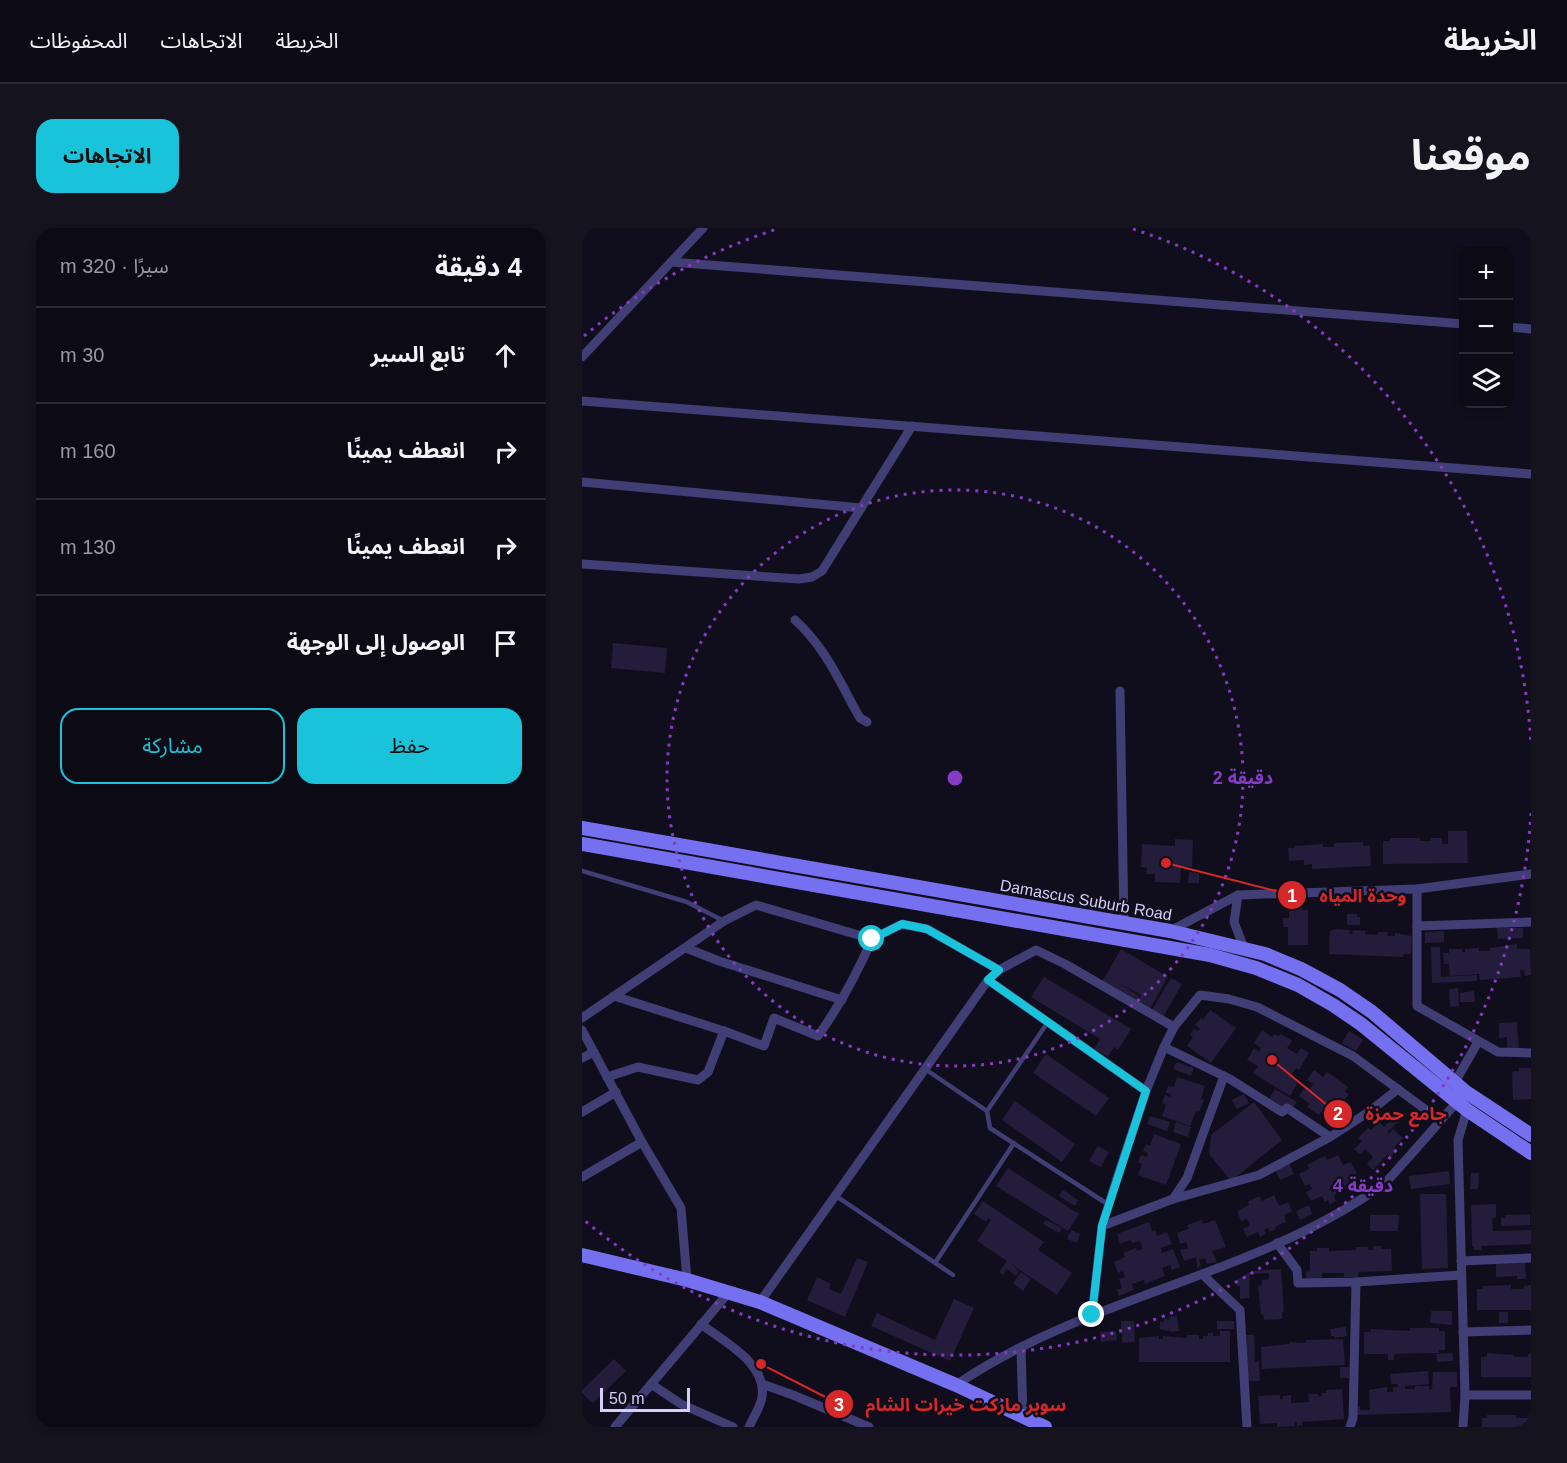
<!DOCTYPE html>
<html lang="ar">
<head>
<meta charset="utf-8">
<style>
	body { margin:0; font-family:Arial,"Noto Sans Arabic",sans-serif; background:#15131e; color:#f1f3f6; direction:rtl }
	.controls { position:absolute; right:18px; top:18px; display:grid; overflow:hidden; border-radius:12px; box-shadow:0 3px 9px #0003 }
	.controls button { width:54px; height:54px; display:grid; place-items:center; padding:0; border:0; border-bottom:2px solid #2c2b34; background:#0c0a15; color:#f1f3f6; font:30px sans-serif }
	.scale { position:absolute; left:18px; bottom:15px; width:90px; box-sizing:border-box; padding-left:6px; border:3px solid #d4cef9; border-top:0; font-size:16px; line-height:21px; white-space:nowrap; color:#d4cef9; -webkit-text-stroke:4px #100e1c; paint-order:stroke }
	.stop { position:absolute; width:18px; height:18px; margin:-14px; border:4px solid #19c4da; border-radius:50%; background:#fff }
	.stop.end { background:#19c4da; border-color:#fff; box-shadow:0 2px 6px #0008 }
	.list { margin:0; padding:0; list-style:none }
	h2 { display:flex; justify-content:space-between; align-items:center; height:78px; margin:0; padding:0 24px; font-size:26px }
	h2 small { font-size:20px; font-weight:400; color:#9a9aa0 }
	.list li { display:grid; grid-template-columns:39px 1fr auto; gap:18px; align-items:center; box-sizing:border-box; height:96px; padding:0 24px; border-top:2px solid #2c2b34 }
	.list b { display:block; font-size:22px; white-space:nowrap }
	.list em { font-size:20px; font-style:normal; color:#9a9aa0 }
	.actions { display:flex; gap:12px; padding:18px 24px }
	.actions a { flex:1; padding:14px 0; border:2px solid #19c4da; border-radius:18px; text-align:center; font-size:21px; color:#19c4da }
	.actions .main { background:#19c4da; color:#111 }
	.icon { flex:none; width:33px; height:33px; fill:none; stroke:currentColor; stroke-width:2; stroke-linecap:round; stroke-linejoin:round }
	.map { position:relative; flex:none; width:949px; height:1199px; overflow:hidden; direction:ltr; border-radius:18px }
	header { display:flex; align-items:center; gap:36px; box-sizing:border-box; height:84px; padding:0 30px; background:#0c0a15; border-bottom:2px solid #2c2b34 }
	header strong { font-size:28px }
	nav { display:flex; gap:33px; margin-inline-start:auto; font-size:21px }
	.intro { display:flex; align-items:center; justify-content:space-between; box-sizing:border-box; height:144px; padding:0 36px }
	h1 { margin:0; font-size:42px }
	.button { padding:15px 27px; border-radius:18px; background:#19c4da; color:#111; font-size:21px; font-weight:700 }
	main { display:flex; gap:36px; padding:0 36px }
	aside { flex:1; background:#0c0a15; border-radius:18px; box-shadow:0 3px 9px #0003 }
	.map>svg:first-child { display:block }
	.building { fill:#231c3b }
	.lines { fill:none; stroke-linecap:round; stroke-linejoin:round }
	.lane { stroke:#413e76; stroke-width:4.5 }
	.street { stroke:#413e76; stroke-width:9 }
	.secondary { stroke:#7570ef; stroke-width:14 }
	.route { stroke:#19c4da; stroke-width:8 }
	.ring { fill:none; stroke:#843cc5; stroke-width:3; stroke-dasharray:3 6 }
	.labels { text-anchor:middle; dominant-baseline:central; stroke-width:5; stroke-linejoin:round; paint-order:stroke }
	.street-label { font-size:16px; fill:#d4cef9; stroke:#100e1c }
	.centre { fill:#843cc5; stroke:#100e1c; stroke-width:3 }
	.ring-label { font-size:18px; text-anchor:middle; font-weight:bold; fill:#843cc5; stroke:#100e1c; stroke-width:5; stroke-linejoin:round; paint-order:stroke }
	.leader { fill:none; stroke:#d62828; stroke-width:2 }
	.callout-dot { fill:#d62828; stroke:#100e1c; stroke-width:2 }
	.mark-label { font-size:18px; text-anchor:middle; font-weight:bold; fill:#fff }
	.callout-label { font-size:18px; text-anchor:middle; font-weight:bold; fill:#d62828; stroke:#100e1c; stroke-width:5; stroke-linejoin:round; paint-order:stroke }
</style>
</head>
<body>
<header>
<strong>الخريطة</strong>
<nav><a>الخريطة</a><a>الاتجاهات</a><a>المحفوظات</a></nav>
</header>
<div class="intro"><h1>موقعنا</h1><a class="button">الاتجاهات</a></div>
<main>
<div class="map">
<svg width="949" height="1199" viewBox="0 0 949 1199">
	<rect width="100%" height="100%" fill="#100e1c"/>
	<g class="building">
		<polygon points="31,415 85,420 83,445 29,440"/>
		<polygon points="866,603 885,603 886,635 801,636 801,613 808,613 808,610 838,610 838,613 849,613 849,610 860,610 860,616 866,616"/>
		<polygon points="593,611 611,612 610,639 599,638 598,655 573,654 573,646 564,646 565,640 559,639 560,616 593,618"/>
		<polygon points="781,614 781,618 788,617 789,638 730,641 730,636 722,637 722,632 707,633 706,620 713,620 713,618 741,616 741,619 752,619 752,615"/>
		<polygon points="607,644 617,645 617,655 606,655"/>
		<polygon points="707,675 720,675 720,682 726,682 726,717 706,717 706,699 701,699 701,690 707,690"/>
		<polygon points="765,686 775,686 775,689 778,689 778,697 765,697"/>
		<polygon points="915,700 941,700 941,710 916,711"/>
		<polygon points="754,701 768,702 767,706 770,706 771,702 783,703 783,706 796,707 796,704 806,704 805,708 813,708 813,705 830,708 829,726 822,726 821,729 747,726 748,703"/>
		<polygon points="862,703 862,714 843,715 843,704"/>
		<polygon points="935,716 935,721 948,721 949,747 943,748 942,742 938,742 939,749 898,752 897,746 868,748 867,736 862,736 861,725 867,725 867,721 880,721 880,724 883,724 883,721 897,720 897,723 908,723 908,720"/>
		<polygon points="849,719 858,719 859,749 895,747 895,753 850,755"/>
		<polygon points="539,721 586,749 568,781 555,774 559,767 534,753 557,768 554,773 520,754"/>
		<polygon points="462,749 549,801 536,822 532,819 526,829 512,821 518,811 449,769"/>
		<polygon points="589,750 600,756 581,789 570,782"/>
		<polygon points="876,760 877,778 868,779 867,761"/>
		<polygon points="892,763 893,774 878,774 878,765"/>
		<polygon points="628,782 654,800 629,835 605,818 611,809 608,807 612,801 616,803 618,801 613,797 619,790 621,792"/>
		<polygon points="935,794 937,821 925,822 925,809 917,810 917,795"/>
		<polygon points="680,802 690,809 692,806 697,808 699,806 710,813 705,820 715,826 719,820 727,825 717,842 714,840 709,848 717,853 708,868 671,845 676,838 665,832 672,820 677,824 679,820 672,815"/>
		<polygon points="767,803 781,812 774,823 760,815"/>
		<polygon points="464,826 527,870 514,888 451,845"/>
		<polygon points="595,834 612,840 609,848 591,841"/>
		<polygon points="937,840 949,840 949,871 931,872 930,844 937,843"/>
		<polygon points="732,842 741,849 745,844 766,859 763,864 767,866 756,881 763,886 756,895 739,884 737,887 725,879 728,876 717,868 724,858 728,861 731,856 725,852"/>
		<polygon points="595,849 623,858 619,871 622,872 617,884 614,883 608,898 580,888 584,877 580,875 583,867 588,869 589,866 584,865 586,858 592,859"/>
		<polygon points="693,861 715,874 710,881 700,881 686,873"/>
		<polygon points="662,866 667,875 655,881 650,872"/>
		<polygon points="433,873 493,916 480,934 420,892"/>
		<polygon points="672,874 700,912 649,953 627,926 629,907"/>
		<polygon points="568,888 588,894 585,903 565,896"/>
		<polygon points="811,889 816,894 805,904 807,906 811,901 821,910 812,919 815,922 809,929 806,926 791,942 785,936 791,929 783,921 778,926 772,921 780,913 776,910 786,900 789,902 797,894 802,899"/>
		<polygon points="594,894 609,899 606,909 591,904"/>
		<polygon points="572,906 599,916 584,957 556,947 560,936 556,934 559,927 565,929 566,925 561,923 564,916 568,918"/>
		<polygon points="516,918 527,924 519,939 507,933"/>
		<polygon points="756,927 761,937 769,934 778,952 773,955 776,960 768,964 766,960 752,967 754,973 748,976 746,972 743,974 740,968 729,973 724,964 730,961 728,956 723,958 717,946 727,941 725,937 743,928 745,932"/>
		<polygon points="707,935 712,946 698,952 693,941"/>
		<polygon points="426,940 497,986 486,1003 414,958"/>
		<polygon points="867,943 868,956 829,961 827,948"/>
		<polygon points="889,945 897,945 896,961 888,961"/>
		<polygon points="481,962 496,972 493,978 477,968"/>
		<polygon points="838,966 864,966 866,1040 840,1041"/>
		<polygon points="692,967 697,978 706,974 710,983 702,987 704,994 693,999 694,1001 688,1004 686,1000 682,1002 684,1006 678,1009 676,1004 665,1009 661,1001 668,998 665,991 659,993 655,983 667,977 666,973 678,968 680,973"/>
		<polygon points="401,973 462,1014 456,1022 490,1045 475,1067 429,1036 437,1043 434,1048 425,1041 421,1047 417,1044 425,1033 395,1013 409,992 406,990 404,994 392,986"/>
		<polygon points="914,976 914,990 910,990 911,1003 949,1002 949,1016 899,1018 900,1022 892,1022 892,1018 890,1018 889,977"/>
		<polygon points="727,977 730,986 718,992 714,983"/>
		<polygon points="948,986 948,997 919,998 919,990 923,990 923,987"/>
		<polygon points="788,987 817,987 816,1003 788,1003"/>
		<polygon points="464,992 480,1000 477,1005 461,996"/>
		<polygon points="620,992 621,996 633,992 644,1019 630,1023 635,1034 625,1036 623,1030 617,1032 619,1038 615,1040 614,1029 602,1033 598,1022 606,1020 604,1014 598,1016 595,1005 607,1001 605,997"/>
		<polygon points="567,994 570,1003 573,1002 575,1008 585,1004 590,1016 579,1020 580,1025 591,1021 598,1039 590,1042 588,1037 580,1040 583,1048 563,1056 562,1052 550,1056 552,1062 537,1068 535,1062 540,1060 537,1051 543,1049 541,1043 536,1045 532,1034 543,1029 541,1025 554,1020 555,1023 561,1021 558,1013 551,1015 548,1012 538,1016 535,1006"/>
		<polygon points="489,1002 498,1006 495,1015 485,1011"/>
		<polygon points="791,1018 799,1018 799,1021 809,1021 810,1043 777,1044 776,1049 762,1049 762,1045 740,1045 741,1053 724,1054 724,1044 728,1043 728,1023 735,1023 735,1020 747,1020 747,1023 774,1022 774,1019 786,1019 786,1022 791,1022"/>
		<polygon points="275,1030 286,1034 263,1089 225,1072 235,1049 249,1056 247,1061 259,1066"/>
		<polygon points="943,1035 944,1051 935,1051 935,1048 914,1049 914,1036"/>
		<polygon points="699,1041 702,1083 700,1084 700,1091 682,1092 681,1086 679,1087 676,1058 680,1057 680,1052 687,1051 687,1045 670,1046 670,1043"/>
		<polygon points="439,1044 449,1051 441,1063 431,1055"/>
		<polygon points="668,1044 667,1070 658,1071 658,1058 655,1058 655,1052"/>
		<polygon points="929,1057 929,1061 941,1061 942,1058 949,1057 949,1082 895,1082 895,1061 901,1061 901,1058"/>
		<polygon points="372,1071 392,1080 368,1133 289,1098 295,1085 353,1112"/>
		<polygon points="849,1083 870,1083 870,1097 848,1095"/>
		<rect x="917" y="1084" width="9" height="11"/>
		<polygon points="595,1088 597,1103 588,1104 587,1097 587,1103 578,1101 578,1094 582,1094 582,1090 587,1092 587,1089"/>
		<polygon points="539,1093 552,1093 553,1114 540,1115"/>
		<rect x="635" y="1093" width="17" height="8"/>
		<polygon points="764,1099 765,1108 753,1110 752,1108 749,1108 748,1101"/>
		<polygon points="828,1100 857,1100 857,1103 863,1103 863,1122 857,1122 857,1125 812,1126 812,1132 806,1132 806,1126 782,1126 782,1104 789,1104 789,1101 828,1103"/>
		<polygon points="534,1103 535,1112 519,1114 518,1104"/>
		<polygon points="638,1103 648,1103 648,1134 557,1134 557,1110 577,1108 577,1111 581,1111 581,1108 605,1110 605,1107 617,1107 617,1111 621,1111 621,1108 626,1108 626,1105 631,1105 631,1108 638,1108"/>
		<polygon points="664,1107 672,1107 673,1134 677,1133 678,1153 666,1153"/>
		<polygon points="761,1111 763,1137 680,1141 679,1119 707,1116 707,1114 724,1115 724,1112"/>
		<polygon points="871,1125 871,1133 855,1134 854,1126"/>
		<polygon points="905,1125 932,1127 932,1129 946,1129 946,1126 949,1126 949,1149 899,1149 899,1129 905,1129"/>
		<polygon points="32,1131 44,1143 11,1175 0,1165 0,1162"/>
		<rect x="758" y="1139" width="9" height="11"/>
		<polygon points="846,1143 847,1156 823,1158 823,1161 833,1161 833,1158 839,1158 840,1160 840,1158 847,1158 847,1162 850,1161 851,1144 875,1144 875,1159 868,1159 869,1184 775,1187 775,1179 778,1178 778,1182 788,1182 787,1162 805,1159 805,1164 811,1164 811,1159 816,1159 816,1156 809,1156 808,1146"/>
		<polygon points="760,1161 762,1191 720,1194 721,1197 715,1198 715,1194 713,1194 713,1198 695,1199 695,1195 678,1196 676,1168 698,1167 698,1171 701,1171 701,1168 709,1167 709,1175 727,1174 726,1166 736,1166 736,1169 740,1168 740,1165 744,1165 744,1162"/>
		<polygon points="905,1187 934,1187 934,1190 947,1190 947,1187 949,1187 949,1199 900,1199 900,1190 905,1190"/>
	</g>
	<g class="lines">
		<g class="lane">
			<polyline points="0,643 105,674 142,693"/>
			<polyline points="466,794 405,883 408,900 527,977"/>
			<polyline points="343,841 405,883"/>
			<polyline points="254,968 371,1047"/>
			<polyline points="353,1035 432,915"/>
		</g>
		<g class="street">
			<polyline points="89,34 882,96"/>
			<polyline points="927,99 949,101"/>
			<polyline points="0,129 121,0"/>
			<polyline points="0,173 949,246"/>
			<polyline points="0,254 279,280"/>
			<polyline points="0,336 217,351 230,349 240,343 330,198"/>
			<path d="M213,392c31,28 45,63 65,98l7,4"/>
			<polyline points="538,463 542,696"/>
			<polyline points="835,661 835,778 916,824 949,825"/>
			<polyline points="656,667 652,694 662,720"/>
			<polyline points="835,698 949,694"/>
			<polyline points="588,703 656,667 835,661 949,646"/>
			<polyline points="104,720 137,733 260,772"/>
			<polyline points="406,752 564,863"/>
			<polyline points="0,790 142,693 174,677 290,711 320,696 345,701 417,742"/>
			<polyline points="0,802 60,914 99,980 105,1052"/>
			<path d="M142,803l40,15 10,-28 44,18c22,-31 39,-62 54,-97"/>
			<polyline points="582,819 648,851 700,884 705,880 748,909 788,883 816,861"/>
			<polyline points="0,830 12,824"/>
			<polyline points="25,849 56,839 116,852 126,844 142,803 32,768"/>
			<polyline points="873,854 896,814"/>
			<polyline points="0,884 34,864"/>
			<polyline points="0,949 60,914"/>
			<polyline points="591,971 605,950 642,848"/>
			<polyline points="520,998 591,971 677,947 748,909"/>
			<polyline points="695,1015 715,1042 716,1055 774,1054 879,1047"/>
			<polyline points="879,1033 949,1030"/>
			<polyline points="621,1047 658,1082 665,1199"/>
			<polyline points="178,1074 406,752 417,742 454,722 483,736 592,799"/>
			<polyline points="510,1087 520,998 535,950 564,863 582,819 592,799 618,767 647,771 675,779 771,828 859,893"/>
			<path d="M119,1096c23,18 66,39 61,73 -1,9 -9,21 -13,30"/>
			<polyline points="881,1104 949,1102"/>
			<polyline points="439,1120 441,1189"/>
			<polyline points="69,1156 99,1176 151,1199"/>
			<polyline points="180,1156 211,1167 287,1199"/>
			<path d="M374,1157c130,-89 295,-107 425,-199 9,-6 17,-18 25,-26 17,-19 34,-39 51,-58"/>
			<polyline points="883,1167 949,1167"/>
			<polyline points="33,1199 147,1064"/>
			<polyline points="768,1199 771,1190 774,1054"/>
			<polyline points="881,1199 883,1167 876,912 885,882"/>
		</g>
		<g class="secondary">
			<polyline points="0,600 588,703 683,726 719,741 758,762 790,784 884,864 949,907"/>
			<polyline points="0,616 628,727 674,740 716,757 751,777 779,796 885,882 949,925"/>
			<polyline points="0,1027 105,1052 178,1074 374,1157 463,1199"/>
		</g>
	</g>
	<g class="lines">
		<polyline class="route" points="290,711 320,696 345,701 417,742 406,752 564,863 520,998 510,1087"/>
	</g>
	<g class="ring">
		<circle cx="373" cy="550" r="288"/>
		<path d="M949 585A577 577 0 0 1 2 992M2 108A577 577 0 0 1 195 1M551 1A577 577 0 0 1 949 515"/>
	</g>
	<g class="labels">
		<g class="street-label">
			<text transform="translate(504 672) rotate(10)">Damascus Suburb Road</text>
		</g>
	</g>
	<circle cx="373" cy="550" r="9" class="centre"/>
	<g class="ring-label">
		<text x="661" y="556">2 دقيقة</text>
		<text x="781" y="964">4 دقيقة</text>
	</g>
	<path class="leader" d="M584 635L710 667M690 832L756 886M179 1136L257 1176"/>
	<g class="callout-dot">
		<circle cx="584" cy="635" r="6"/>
		<circle cx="690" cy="832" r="6"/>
		<circle cx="179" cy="1136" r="6"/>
		<circle cx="710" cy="667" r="15"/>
		<circle cx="756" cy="886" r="15"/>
		<circle cx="257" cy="1176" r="15"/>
	</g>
	<g class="mark-label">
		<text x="710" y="674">1</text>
		<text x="756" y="892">2</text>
		<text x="257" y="1183">3</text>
	</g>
	<g class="callout-label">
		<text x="781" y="674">وحدة المياه</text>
		<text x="824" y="892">جامع حمزة</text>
		<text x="384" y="1183">سوبر ماركت خيرات الشام</text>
	</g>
</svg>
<div class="controls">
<button>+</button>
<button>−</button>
<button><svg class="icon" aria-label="layers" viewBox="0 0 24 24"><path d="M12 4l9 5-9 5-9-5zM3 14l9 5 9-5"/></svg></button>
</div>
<div class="scale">50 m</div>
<div class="stop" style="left:290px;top:711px"></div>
<div class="stop end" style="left:510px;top:1087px"></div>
</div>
<aside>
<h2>4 دقيقة<small>سيرًا · 320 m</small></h2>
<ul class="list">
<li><svg class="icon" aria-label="ahead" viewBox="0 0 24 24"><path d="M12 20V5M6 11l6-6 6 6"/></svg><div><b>تابع السير</b></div><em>30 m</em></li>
<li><svg class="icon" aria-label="right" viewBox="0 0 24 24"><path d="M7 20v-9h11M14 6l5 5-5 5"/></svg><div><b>انعطف يمينًا</b></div><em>160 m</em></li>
<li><svg class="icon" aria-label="right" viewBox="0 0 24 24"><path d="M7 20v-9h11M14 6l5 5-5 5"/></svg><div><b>انعطف يمينًا</b></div><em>130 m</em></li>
<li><svg class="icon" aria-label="arrive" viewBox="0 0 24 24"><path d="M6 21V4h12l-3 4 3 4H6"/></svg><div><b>الوصول إلى الوجهة</b></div></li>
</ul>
<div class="actions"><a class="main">حفظ</a><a>مشاركة</a></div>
</aside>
</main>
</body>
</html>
